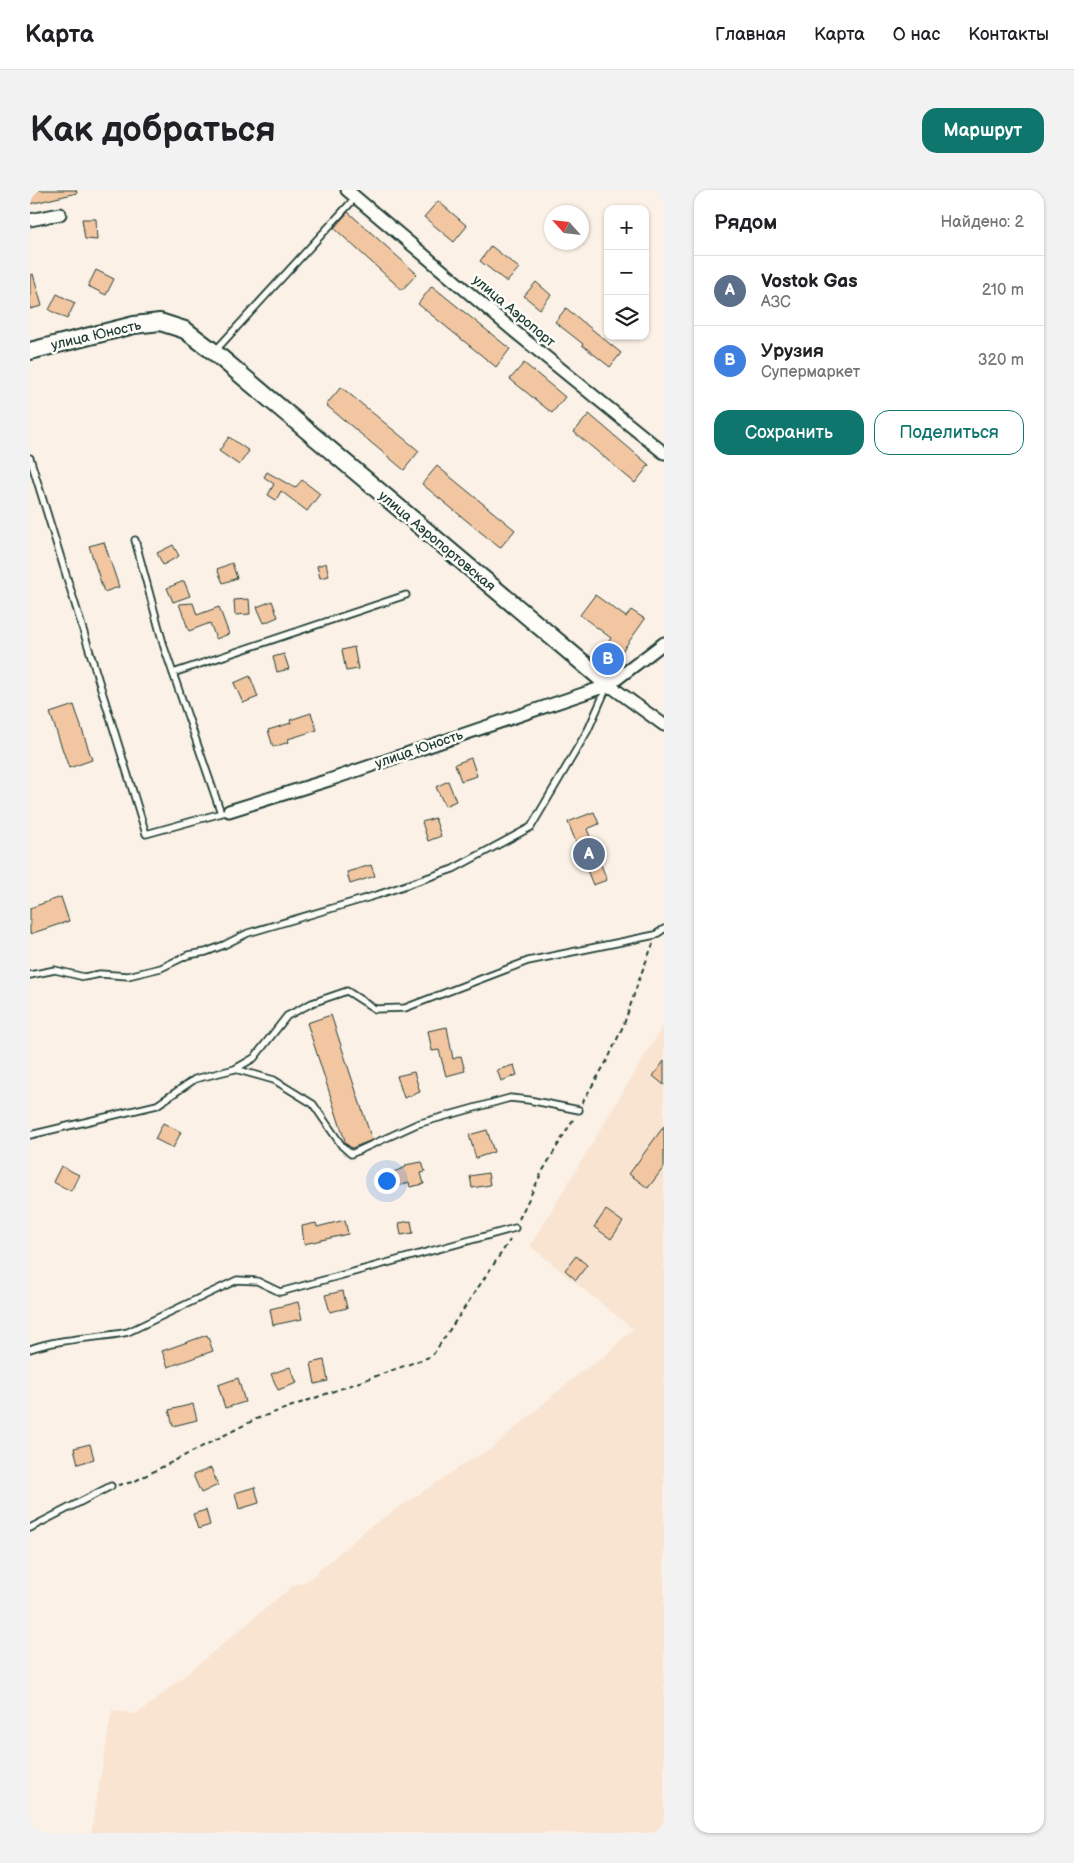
<!DOCTYPE html>
<html lang="ru">
<head>
<meta charset="utf-8">
<style>
	body { margin:0; font-family:"Balsamiq Sans",sans-serif; background:#f2f2f2; color:#202124 }
	.controls { position:absolute; right:15px; top:15px; display:grid; overflow:hidden; border-radius:10px; box-shadow:0 1px 4px #0004 }
	.controls button { width:45px; height:45px; display:grid; place-items:center; padding:0; border:0; border-bottom:1px solid #e0e0e0; background:#fff; color:#202124; font:25px sans-serif }
	.compass { position:absolute; left:514px; top:15px; width:45px; height:45px; border-radius:50%; background:#fff; box-shadow:0 1px 4px #0004; rotate:297deg }
	.you { position:absolute; left:356px; top:990px; width:18px; height:18px; margin:-12px; border:4px solid #fff; border-radius:50%; background:#1a73e8; box-shadow:0 0 0 8px #1a73e833 }
	.badge { display:grid; place-items:center; width:32px; height:32px; border-radius:50%; background:#0f766e; color:#fff; font-size:16px; font-weight:700 }
	.pin { position:absolute; translate:-50% -50%; border:2px solid #fff; box-shadow:0 1px 5px #0006 }
	.list { margin:0; padding:0; list-style:none }
	h2 { display:flex; justify-content:space-between; align-items:center; height:65px; margin:0; padding:0 20px; font-size:21px }
	h2 small { font-size:16px; font-weight:400; color:#757577 }
	.list li { display:grid; grid-template-columns:32px 1fr auto; gap:15px; align-items:center; box-sizing:border-box; height:70px; padding:0 20px; border-top:1px solid #e0e0e0 }
	.list b { display:block; font-size:19px; white-space:nowrap }
	.list p { margin:0; font-size:16px; white-space:nowrap; color:#757577 }
	.list em { font-size:16px; font-style:normal; color:#757577 }
	.actions { display:flex; gap:10px; padding:15px 20px }
	.actions a { flex:1; padding:11px 0; border:1px solid #0f766e; border-radius:15px; text-align:center; font-size:18px; color:#0f766e }
	.actions .main { background:#0f766e; color:#fff }
	.icon { flex:none; width:28px; height:28px; fill:none; stroke:currentColor; stroke-width:2; stroke-linecap:round; stroke-linejoin:round }
	.map { position:relative; flex:none; width:634px; height:1643px; overflow:hidden; border-radius:15px }
	header { display:flex; align-items:center; gap:30px; box-sizing:border-box; height:70px; padding:0 25px; background:#fff; border-bottom:1px solid #e0e0e0 }
	header strong { font-size:24px }
	nav { display:flex; gap:28px; margin-inline-start:auto; font-size:18px }
	.intro { display:flex; align-items:center; justify-content:space-between; box-sizing:border-box; height:120px; padding:0 30px }
	h1 { margin:0; font-size:35px }
	.button { padding:12px 22px; border-radius:15px; background:#0f766e; color:#fff; font-size:18px; font-weight:700 }
	main { display:flex; gap:30px; padding:0 30px }
	aside { flex:1; background:#fff; border-radius:15px; box-shadow:0 1px 4px #0004 }
	.map>svg:first-child { display:block }
	.built { fill:#f9e4d2 }
	.building { fill:#f3c6a2; stroke:#1f3d34 }
	.lines { fill:none; stroke-linecap:round; stroke-linejoin:round }
	.lane-casing { stroke:#1f3d34; stroke-width:9 }
	.street-casing { stroke:#1f3d34; stroke-width:15 }
	.secondary-casing { stroke:#1f3d34; stroke-width:20 }
	.path { stroke:#1f3d34; stroke-width:2; stroke-dasharray:5 4; stroke-linecap:butt }
	.lane { stroke:#fdfcf7; stroke-width:5.5 }
	.street { stroke:#fdfcf7; stroke-width:11 }
	.secondary { stroke:#fdfcf7; stroke-width:16 }
	.labels { text-anchor:middle; dominant-baseline:central; stroke-width:5; stroke-linejoin:round; paint-order:stroke }
	.street-label { font-size:14px; fill:#1f3d34; stroke:#fdfcf7 }
</style>
</head>
<body>
<header>
<strong>Карта</strong>
<nav><a>Главная</a><a>Карта</a><a>О нас</a><a>Контакты</a></nav>
</header>
<div class="intro"><h1>Как добраться</h1><a class="button">Маршрут</a></div>
<main>
<div class="map">
<svg width="634" height="1643" viewBox="0 0 634 1643">
	<rect width="100%" height="100%" fill="#fbf1e6"/>
	<filter id="ink" filterUnits="userSpaceOnUse"><feTurbulence type="fractalNoise" baseFrequency=".02" numOctaves="2"/><feDisplacementMap in="SourceGraphic" scale="10" xChannelSelector="R" yChannelSelector="G"/><feConvolveMatrix kernelMatrix="1 2 1 2 8 2 1 2 1" color-interpolation-filters="sRGB"/></filter>
	<g filter="url(#ink)">
		<polygon class="built" points="634,834 634,1643 61,1643 82,1520 105,1524 113,1520 264,1395 276,1392 337,1339 439,1271 462,1258 547,1185 575,1166 603,1139 500,1056"/>
		<g class="building">
			<polygon points="0,0 46,0 47,3 0,14"/>
			<polygon points="408,11 437,36 424,52 394,27"/>
			<polygon points="318,22 387,84 372,100 304,38"/>
			<polygon points="52,29 66,29 67,50 55,49"/>
			<polygon points="461,56 489,78 477,92 450,71"/>
			<polygon points="66,80 84,89 76,105 58,96"/>
			<polygon points="3,84 12,116 0,119 0,85"/>
			<polygon points="506,92 521,105 510,119 494,106"/>
			<polygon points="402,96 480,159 466,177 388,114"/>
			<polygon points="27,104 45,113 37,129 19,120"/>
			<polygon points="536,118 591,163 580,177 552,155 553,154 525,132"/>
			<polygon points="494,173 535,207 522,223 480,189"/>
			<polygon points="311,197 389,261 374,280 296,215"/>
			<polygon points="559,224 619,275 605,293 544,242"/>
			<polygon points="199,247 219,261 209,275 189,261"/>
			<polygon points="407,276 485,340 470,358 392,294"/>
			<polygon points="237,282 265,298 272,290 290,304 277,321 251,301 246,310 238,305 244,294 234,287"/>
			<polygon points="74,352 89,397 74,402 59,356"/>
			<polygon points="143,355 149,366 133,375 127,363"/>
			<polygon points="202,373 207,388 193,393 187,379"/>
			<polygon points="296,373 299,386 290,388 287,376"/>
			<polygon points="154,391 160,406 143,412 137,398"/>
			<polygon points="565,405 596,427 601,420 615,429 588,467 575,457 581,448 550,425"/>
			<polygon points="219,409 220,424 205,425 204,410"/>
			<polygon points="242,411 248,427 234,433 227,417"/>
			<polygon points="163,413 167,425 189,417 199,444 186,449 180,433 159,441 149,414"/>
			<polygon points="324,457 328,479 316,481 312,460"/>
			<polygon points="254,464 259,479 247,482 243,467"/>
			<polygon points="220,486 228,507 213,513 204,493"/>
			<polygon points="44,515 62,570 39,578 20,523"/>
			<polygon points="281,523 287,540 258,549 259,552 243,557 238,540 261,533 260,530"/>
			<polygon points="441,568 447,586 431,591 425,574"/>
			<polygon points="418,591 426,611 415,616 406,597"/>
			<polygon points="564,622 569,634 557,639 577,690 563,695 538,632"/>
			<polygon points="405,628 411,646 398,651 392,632"/>
			<polygon points="341,675 345,686 320,694 317,682"/>
			<polygon points="31,707 39,731 0,744 0,718"/>
			<polygon points="301,825 342,950 322,958 316,954 277,833"/>
			<polygon points="417,837 423,869 431,866 435,881 416,886 409,860 402,861 398,841"/>
			<polygon points="634,871 634,895 623,886"/>
			<polygon points="484,875 487,885 471,891 467,880"/>
			<polygon points="384,882 390,902 374,908 367,886"/>
			<polygon points="133,933 151,942 143,958 125,949"/>
			<polygon points="634,936 634,977 618,998 599,984"/>
			<polygon points="457,940 464,962 446,968 439,945"/>
			<polygon points="392,972 395,982 391,983 394,994 380,997 379,992 354,1002 348,988 376,977 375,975"/>
			<polygon points="31,976 49,985 41,1001 23,992"/>
			<polygon points="458,983 460,995 442,998 440,986"/>
			<polygon points="576,1020 593,1032 581,1049 564,1037"/>
			<polygon points="315,1030 318,1044 274,1054 272,1036 286,1033 287,1037"/>
			<polygon points="381,1031 383,1043 371,1045 369,1033"/>
			<polygon points="546,1066 557,1075 546,1090 535,1080"/>
			<polygon points="313,1101 317,1118 300,1122 295,1105"/>
			<polygon points="268,1112 272,1129 243,1135 240,1119"/>
			<polygon points="177,1145 183,1161 138,1177 132,1161"/>
			<polygon points="294,1170 298,1191 285,1194 281,1173"/>
			<polygon points="260,1177 267,1193 248,1200 241,1184"/>
			<polygon points="208,1188 215,1212 195,1218 188,1195"/>
			<polygon points="163,1214 167,1230 143,1236 139,1220"/>
			<polygon points="60,1254 64,1269 48,1274 44,1258"/>
			<polygon points="181,1278 188,1295 171,1303 163,1285"/>
			<polygon points="225,1297 229,1313 209,1319 205,1303"/>
			<polygon points="176,1320 180,1335 168,1339 163,1324"/>
		</g>
		<g class="lines">
			<defs>
				<g id="lane">
					<polyline points="185,161 326,7"/>
					<polyline points="0,268 116,644 199,621"/>
					<polyline points="105,350 134,457 191,623"/>
					<polyline points="143,483 376,405"/>
					<polyline points="0,785 25,780 54,787 70,784 98,786 131,778 158,765 176,762 194,755 218,743 347,705 423,679 501,637 558,540 577,497"/>
					<polyline points="205,879 244,890 283,914 312,956 321,964 387,934 480,908 499,910 549,920"/>
					<polyline points="0,945 127,915 165,889 205,879 224,868 257,826 282,813 317,801 345,819 375,818 498,771 625,745 634,739"/>
					<path d="M0,1159c31,-11 65,-10 98,-17l109,-52 20,1 23,11 235,-64"/>
					<polyline points="0,1338 81,1296"/>
				</g>
				<g id="street">
					<polyline points="317,0 484,141 634,263"/>
					<polyline points="0,30 30,24"/>
					<polyline points="579,495 634,535"/>
					<polyline points="199,621 299,590 579,495 634,453"/>
				</g>
				<polyline id="secondary" points="0,161 104,135 130,132 155,140 184,162 579,495"/>
			</defs>
			<use href="#lane" class="lane-casing"/>
			<use href="#street" class="street-casing"/>
			<use href="#secondary" class="secondary-casing"/>
			<g class="path">
				<polyline points="552,913 578,869 594,834 611,784 623,754"/>
				<polyline points="489,1029 512,982 544,928"/>
				<polyline points="88,1295 103,1292 226,1229 402,1166 480,1050"/>
			</g>
			<use href="#lane" class="lane"/>
			<use href="#street" class="street"/>
			<use href="#secondary" class="secondary"/>
		</g>
	</g>
	<g class="labels">
		<g class="street-label">
			<text transform="translate(484 121) rotate(40)">улица Аэропорт</text>
			<text transform="translate(66 145) rotate(-13)">улица Юность</text>
			<text transform="translate(407 351) rotate(40)">улица Аэропортовская</text>
			<text transform="translate(389 559) rotate(-19)">улица Юность</text>
		</g>
	</g>
</svg>
<div class="controls">
<button>+</button>
<button>−</button>
<button><svg class="icon" aria-label="layers" viewBox="0 0 24 24"><path d="M12 4l9 5-9 5-9-5zM3 14l9 5 9-5"/></svg></button>
</div>
<svg class="compass" viewBox="-18 -18 36 36"><path d="M0-13l5 13h-10z" fill="#e53935"/><path d="M0 13l5-13h-10z" fill="#757577"/></svg>
<div class="you"></div>
<div class="pin badge" style="left:559px;top:664px;background:#5c6f8a">A</div>
<div class="pin badge" style="left:578px;top:469px;background:#3f7fe0">B</div>
</div>
<aside>
<h2>Рядом<small>Найдено: 2</small></h2>
<ul class="list">
<li><span class="badge" style="background:#5c6f8a">A</span><div><b>Vostok Gas</b><p>АЗС</p></div><em>210 m</em></li>
<li><span class="badge" style="background:#3f7fe0">B</span><div><b>Урузия</b><p>Супермаркет</p></div><em>320 m</em></li>
</ul>
<div class="actions"><a class="main">Сохранить</a><a>Поделиться</a></div>
</aside>
</main>
</body>
</html>
